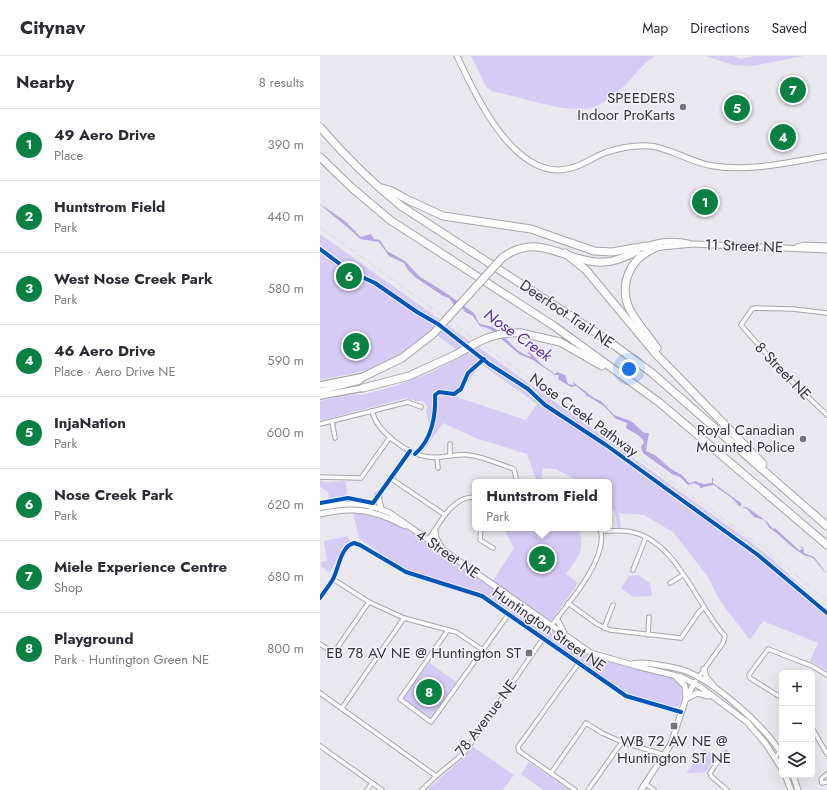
<!DOCTYPE html>
<html lang="en">
<head>
<meta charset="utf-8">
<style>
	body { margin:0; font-family:Jost,sans-serif; background:#f2f2f3; color:#2b2b33 }
	.controls { position:absolute; right:12px; bottom:12px; display:grid; overflow:hidden; border-radius:6px; box-shadow:0 4px 16px #0002 }
	.controls button { width:36px; height:36px; display:grid; place-items:center; padding:0; border:0; border-bottom:1px solid #e1e1e2; background:#fff; color:#2b2b33; font:20px sans-serif }
	.you { position:absolute; left:309px; top:313px; width:14px; height:14px; margin:-10px; border:3px solid #fff; border-radius:50%; background:#1a73e8; box-shadow:0 0 0 6px #1a73e833 }
	.badge { display:grid; place-items:center; width:26px; height:26px; border-radius:50%; background:#0b8043; color:#fff; font-size:13px; font-weight:700 }
	.pin { position:absolute; translate:-50% -50%; border:2px solid #fff; box-shadow:0 1px 4px #0006 }
	.popup { position:absolute; left:152px; top:423px; width:140px; height:52px; box-sizing:border-box; display:grid; place-content:center; border-radius:6px; background:#fff; filter:drop-shadow(0 1px 3px #0005); font-size:13px; white-space:nowrap; color:#7c7c81 }
	.popup b { font-size:15px; color:#2b2b33 }
	.popup::after { content:''; position:absolute; left:50%; top:100%; margin-left:-8px; border:8px solid transparent; border-top-color:#fff }
	.list { margin:0; padding:0; list-style:none }
	h2 { display:flex; justify-content:space-between; align-items:center; height:52px; margin:0; padding:0 16px; font-size:17px }
	h2 small { font-size:13px; font-weight:400; color:#7c7c81 }
	.list li { display:grid; grid-template-columns:26px 1fr auto; gap:12px; align-items:center; box-sizing:border-box; height:72px; padding:0 16px; border-top:1px solid #e1e1e2 }
	.list b { display:block; font-size:15px; white-space:nowrap }
	.list p { margin:0; font-size:13px; white-space:nowrap; color:#7c7c81 }
	.list em { font-size:13px; font-style:normal; color:#7c7c81 }
	.icon { flex:none; width:22px; height:22px; fill:none; stroke:currentColor; stroke-width:2; stroke-linecap:round; stroke-linejoin:round }
	.map { position:relative; flex:none; width:507px; height:734px; overflow:hidden }
	header { display:flex; align-items:center; gap:24px; box-sizing:border-box; height:56px; padding:0 20px; background:#fff; border-bottom:1px solid #e1e1e2 }
	header strong { font-size:19px }
	nav { display:flex; gap:22px; margin-inline-start:auto; font-size:14px }
	main { display:flex }
	aside { flex:1; background:#fff }
	.map>svg:first-child { display:block }
	.green { fill:#d6cbf4; fill-rule:evenodd }
	.water { fill:#b7a4e3 }
	.lines { fill:none; stroke-linecap:round; stroke-linejoin:round }
	.street-casing { stroke:#a6a5aa; stroke-width:5.5 }
	.secondary-casing { stroke:#a6a5aa; stroke-width:7 }
	.primary-casing { stroke:#a6a5aa; stroke-width:8 }
	.highway-casing { stroke:#a6a5aa; stroke-width:9 }
	.street { stroke:#fcfcfc; stroke-width:3.5 }
	.secondary { stroke:#fcfcfc; stroke-width:5 }
	.primary { stroke:#fcfcfc; stroke-width:5.5 }
	.highway { stroke:#fcfcfc; stroke-width:7 }
	.rail { stroke:#d9d9da; stroke-width:1; stroke-dasharray:8 4; stroke-linecap:butt }
	.highway-bridge-casing { stroke:#a6a5aa; stroke-width:9; stroke-linecap:butt }
	.highway-bridge { stroke:#fcfcfc; stroke-width:7 }
	.cycleway-casing { stroke:#f5f3fd; stroke-width:6 }
	.cycleway { stroke:#0057b8; stroke-width:4 }
	.poi-dot { fill:#757478; stroke:#f5f3fd; stroke-width:1.5 }
	.labels { text-anchor:middle; dominant-baseline:central; stroke-width:3; stroke-linejoin:round; paint-order:stroke }
	.poi-label { font-size:15px; fill:#363539; stroke:#f5f3fd; text-anchor:end }
	.street-label { font-size:15px; fill:#363539; stroke:#f5f3fd }
	.water-label { font-size:16px; font-style:italic; fill:#593297; stroke:#f5f3fd }
</style>
</head>
<body>
<header>
<strong>Citynav</strong>
<nav><a>Map</a><a>Directions</a><a>Saved</a></nav>
</header>
<main>
<aside>
<h2>Nearby<small>8 results</small></h2>
<ul class="list">
<li><span class="badge">1</span><div><b>49 Aero Drive</b><p>Place</p></div><em>390 m</em></li>
<li><span class="badge">2</span><div><b>Huntstrom Field</b><p>Park</p></div><em>440 m</em></li>
<li><span class="badge">3</span><div><b>West Nose Creek Park</b><p>Park</p></div><em>580 m</em></li>
<li><span class="badge">4</span><div><b>46 Aero Drive</b><p>Place · Aero Drive NE</p></div><em>590 m</em></li>
<li><span class="badge">5</span><div><b>InjaNation</b><p>Park</p></div><em>600 m</em></li>
<li><span class="badge">6</span><div><b>Nose Creek Park</b><p>Park</p></div><em>620 m</em></li>
<li><span class="badge">7</span><div><b>Miele Experience Centre</b><p>Shop</p></div><em>680 m</em></li>
<li><span class="badge">8</span><div><b>Playground</b><p>Park · Huntington Green NE</p></div><em>800 m</em></li>
</ul>
</aside>
<div class="map">
<svg width="507" height="734" viewBox="0 0 507 734">
	<rect width="100%" height="100%" fill="#e9e8ee"/>
	<g class="green">
		<path d="M151,0h184c-16,10 -25,27 -40,38 -9,8 -21,15 -33,15 -22,2 -66,-13 -90,-18l-6,-4z"/>
		<polygon points="385,0 413,0 421,3 434,0 484,0 432,10 413,9"/>
		<path d="M0,178l428,306 23,18 56,52v59l-1,1 -16,-9 8,-18 -55,-22 -13,19 -30,-39 -12,-24 -35,-45 -29,-17 -25,-2 2,15h-3l-3,-16 -6,-6v-24h-29l-24,-13 -13,-1 -2,14h-4l-10,-28 -51,-16 -33,-15 -21,30 -6,-2 14,-23 -2,-2 1,-2 -3,-13 2,-4 -5,-6h-7l-10,-3 -86,23v-20l34,-7 8,1 33,-9 35,-13 33,-18 -30,-23 -26,20 -34,17 -53,11zM161,308l56,40 -11,16 -69,-23z"/>
		<polygon points="0,424 4,426 26,425 27,445 10,447 8,436 0,431"/>
		<polygon points="33,456 62,463 87,473 263,595 280,603 353,622 358,625 364,633 359,650 355,652 317,641 301,634 158,535 86,513 72,506 39,482"/>
		<path d="M184,472h75c6,22 0,28 -13,46l12,9 -26,37 -5,1 -55,-39 22,-34z"/>
		<polygon points="28,480 30,485 21,494 10,517 1,510 1,506 7,505 4,485"/>
		<polygon points="318,519 330,527 332,540 313,541 301,532 309,520"/>
		<polygon points="107,605 139,628 111,666 80,643"/>
		<polygon points="152,690 194,719 183,734 107,734 142,703"/>
		<polygon points="384,693 397,701 384,717 366,717"/>
		<polygon points="209,706 248,733 247,734 223,734 201,718"/>
	</g>
	<path class="water" d="M0,148l25,17 16,16 10,-3 3,5 6,1 7,11 18,10 15,16 23,14 31,22 5,10c5,3 11,2 15,5 15,10 18,23 37,29l-1,-3h-3l2,-2 -2,-3 14,15 14,10 2,-2 8,3 3,9 6,1 -1,-3 21,16 7,3 13,14 17,6 13,12h5l-3,18 9,4 16,14 11,6 7,8 7,-2c7,4 8,3 16,2v-5h1v5l28,20v4h5c10,7 20,12 27,22l2,-1 24,22 4,-1 -3,-3 3,1 1,6 10,4 13,17c-6,-5 -9,-11 -14,-16 -3,-2 -6,-1 -9,-3 -13,-7 -23,-20 -36,-28h1l-5,-7 -10,-3 -7,-8 -8,-3c-7,-10 -16,-13 -25,-21l-14,3v-2l-6,-3 -6,2 -8,-8 -8,-3 -29,-21 -2,-6 3,-5c-4,-8 -11,-9 -18,-14l1,-5 -11,-4 -11,-12 -17,-11 -3,1 2,-2 -11,-9 -5,1 -13,-8 1,-4h-4l-22,-15 -14,-6 -29,-25 -10,-3 -7,-10 -8,-4 -3,-5 -8,-2 -5,-7 -6,-2 -28,-19 -7,-7 -4,-7 -15,-7 -10,-14 -19,-3c-12,-13 -28,-23 -40,-35z"/>
	<g class="lines">
		<defs>
			<g id="street">
				<polyline points="507,257 473,253 436,252 432,253 421,269 464,318 507,359"/>
				<path d="M52,355c5,21 36,44 57,46 13,2 27,-4 40,-2 15,2 30,9 45,14l3,13"/>
				<polyline points="12,365 15,382"/>
				<polyline points="0,368 88,346 101,351"/>
				<polyline points="130,388 130,399"/>
				<polyline points="117,402 118,412"/>
				<polyline points="0,421 41,422 70,381"/>
				<polyline points="70,422 125,459"/>
				<polyline points="50,456 53,447 90,395"/>
				<polyline points="161,472 160,484 173,492"/>
				<path d="M281,475c10,0 21,-1 31,1 45,10 64,72 93,104l-2,7 -25,35"/>
				<path d="M108,484c12,-17 24,-44 47,-43"/>
				<polyline points="313,514 326,481"/>
				<polyline points="13,523 49,546 84,562"/>
				<polyline points="350,527 363,519"/>
				<path d="M0,542c4,-6 9,-12 13,-19 6,-11 7,-32 21,-36l6,2 46,27 76,24 144,100 55,16"/>
				<polyline points="248,547 277,568 290,574 361,582 379,556 383,552"/>
				<path d="M231,570c17,-22 59,-69 49,-98"/>
				<polyline points="284,572 293,549"/>
				<polyline points="128,574 80,643 111,666 188,559"/>
				<polyline points="328,579 329,561"/>
				<polyline points="0,588 11,595 15,595 49,546"/>
				<polyline points="0,637 116,720"/>
				<polyline points="462,642 430,622 429,619 448,593 492,610 507,619"/>
				<polyline points="22,652 84,562 136,576 163,594"/>
				<polyline points="492,672 507,698"/>
				<polyline points="0,690 62,734"/>
				<polyline points="406,697 401,701 390,717 391,720 407,734"/>
				<polyline points="455,701 462,694"/>
				<polyline points="231,717 266,667 282,677 302,686 345,699"/>
				<polyline points="507,718 501,723 502,727 507,726"/>
				<polyline points="326,728 334,734"/>
				<polyline points="47,734 52,727"/>
				<polyline points="102,734 116,720 144,697 222,584"/>
				<polyline points="255,734 199,695 198,691 258,608"/>
				<polyline points="268,734 302,686"/>
			</g>
			<g id="secondary">
				<path d="M137,0c18,39 59,128 114,112 13,-3 24,-12 36,-16 13,-4 29,-7 42,-6 20,1 42,17 64,20 39,6 76,-4 114,-10"/>
				<path d="M326,190c14,-5 28,-6 42,-3"/>
				<polyline points="477,191 484,189 507,190"/>
				<polyline points="333,193 342,191 373,188 507,194"/>
				<polyline points="58,439 61,453"/>
				<path d="M0,452c26,-6 46,-6 70,5l201,140 45,13 45,11 18,9 48,36 19,22 16,25"/>
				<path d="M0,458c26,-6 43,-6 68,4 6,2 11,6 18,8"/>
				<polyline points="115,475 116,482 122,493"/>
				<polyline points="237,563 244,577"/>
				<path d="M312,608c7,-2 13,-1 21,0 10,2 20,3 30,6 30,10 83,57 99,85"/>
				<polyline points="384,613 386,621 393,629"/>
				<polyline points="356,621 365,630 366,641"/>
				<polyline points="366,643 377,637 388,640"/>
				<polyline points="465,719 471,734"/>
				<polyline points="473,719 478,734"/>
				<polyline points="321,734 351,688 366,642 375,626"/>
			</g>
			<g id="primary">
				<polyline points="0,329 45,320"/>
				<polyline points="0,335 39,325 45,320"/>
				<polyline points="0,340 43,332"/>
			</g>
			<g id="highway">
				<path d="M0,71c25,29 51,55 81,79l202,131 49,36 175,153"/>
				<polyline points="0,101 31,131 70,164 234,270 340,347 507,489"/>
				<polyline points="62,132 72,135 86,143 123,160 211,173 274,195 292,196 326,190"/>
				<path d="M333,193c-23,10 -34,35 -24,59 7,14 19,27 28,40"/>
				<polyline points="245,197 266,214 335,297 443,408"/>
				<path d="M182,202c35,-26 59,1 94,4 14,2 30,-5 41,-11"/>
				<polyline points="201,277 240,286 282,310"/>
				<polyline points="45,320 82,302 113,278"/>
				<polyline points="43,332 89,320 137,298"/>
			</g>
		</defs>
		<use href="#street" class="street-casing"/>
		<use href="#secondary" class="secondary-casing"/>
		<use href="#primary" class="primary-casing"/>
		<use href="#highway" class="highway-casing"/>
		<use href="#street" class="street"/>
		<use href="#secondary" class="secondary"/>
		<use href="#primary" class="primary"/>
		<use href="#highway" class="highway"/>
		<polyline class="rail" points="0,171 442,491 507,545"/>
		<defs>
			<g id="highway-bridge">
				<polyline points="113,278 182,202"/>
				<path d="M137,298c21,-13 39,-23 64,-21"/>
			</g>
		</defs>
		<use href="#highway-bridge" class="highway-bridge-casing"/>
		<use href="#highway-bridge" class="highway-bridge"/>
		<defs>
			<g id="cycleway">
				<polyline points="0,193 29,215 55,227 97,256 118,268 169,308 208,333 225,349 286,389 438,499 507,557"/>
				<path d="M95,398c17,-14 21,-39 20,-59l4,-3 15,2 7,-5 7,-16 16,-14"/>
				<polyline points="0,447 28,442 53,447 90,395"/>
				<path d="M0,542c4,-6 9,-12 13,-19 6,-11 7,-32 21,-36l6,2 46,27 76,24 144,100 55,16"/>
			</g>
		</defs>
		<use href="#cycleway" class="cycleway-casing"/>
		<use href="#cycleway" class="cycleway"/>
	</g>
	<g class="poi-dot">
		<circle cx="363" cy="51" r="4"/>
		<circle cx="483" cy="383" r="4"/>
		<rect x="205" y="593" width="8" height="8" rx="2"/>
		<rect x="350" y="666" width="8" height="8" rx="2"/>
	</g>
	<g class="labels">
		<g class="poi-label">
			<text x="355" y="42">SPEEDERS<tspan x="355" dy="17">Indoor ProKarts</tspan></text>
			<text x="475" y="374">Royal Canadian<tspan x="475" dy="17">Mounted Police</tspan></text>
			<text x="201" y="597">EB 78 AV NE @ Huntington ST</text>
			<text x="354" y="685" text-anchor="middle">WB 72 AV NE @<tspan x="354" dy="17">Huntington ST NE</tspan></text>
		</g>
		<g class="street-label">
			<text transform="translate(424 190) rotate(2)">11 Street NE</text>
			<text transform="translate(247 258) rotate(34)">Deerfoot Trail NE</text>
			<text transform="translate(463 315) rotate(46)">8 Street NE</text>
			<text transform="translate(264 359) rotate(36)">Nose Creek Pathway</text>
			<text transform="translate(128 498) rotate(35)">4 Street NE</text>
			<text transform="translate(229 573) rotate(35)">Huntington Street NE</text>
			<text transform="translate(166 662) rotate(-53)">78 Avenue NE</text>
		</g>
		<g class="water-label">
			<text transform="translate(198 279) rotate(35)">Nose Creek</text>
		</g>
	</g>
</svg>
<div class="controls">
<button>+</button>
<button>−</button>
<button><svg class="icon" aria-label="layers" viewBox="0 0 24 24"><path d="M12 4l9 5-9 5-9-5zM3 14l9 5 9-5"/></svg></button>
</div>
<div class="you"></div>
<div class="pin badge" style="left:385px;top:146px">1</div>
<div class="pin badge" style="left:222px;top:503px">2</div>
<div class="popup"><b>Huntstrom Field</b>Park</div>
<div class="pin badge" style="left:36px;top:290px">3</div>
<div class="pin badge" style="left:463px;top:81px">4</div>
<div class="pin badge" style="left:417px;top:52px">5</div>
<div class="pin badge" style="left:29px;top:220px">6</div>
<div class="pin badge" style="left:473px;top:34px">7</div>
<div class="pin badge" style="left:109px;top:636px">8</div>
</div>
</main>
</body>
</html>
